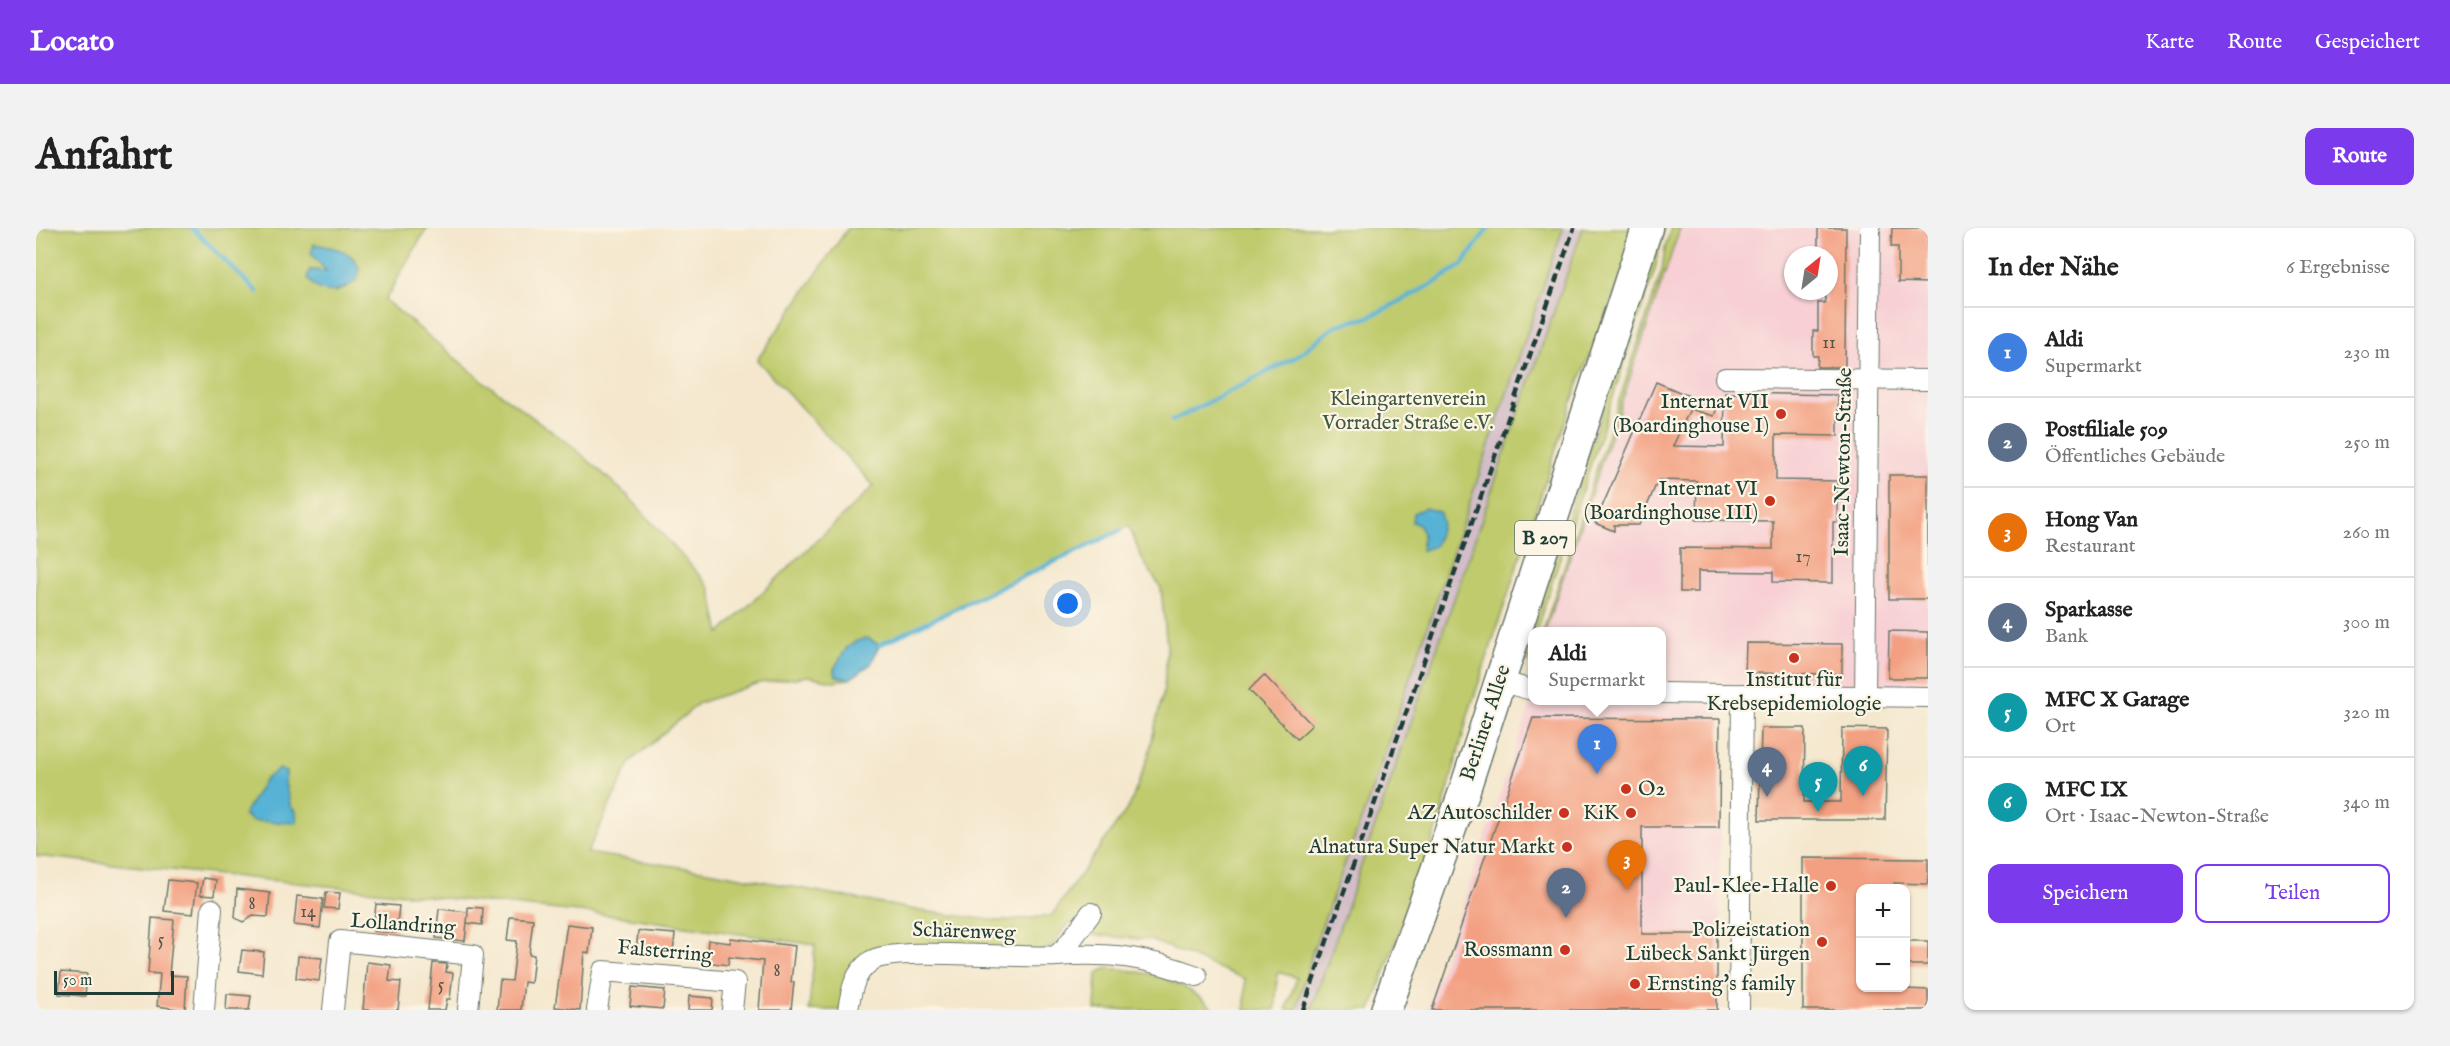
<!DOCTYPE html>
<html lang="de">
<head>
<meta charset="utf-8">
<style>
	body { margin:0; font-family:"IM FELL English",serif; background:#f2f2f2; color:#222 }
	.controls { position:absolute; right:18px; bottom:18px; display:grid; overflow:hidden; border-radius:12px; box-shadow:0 2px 4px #0004 }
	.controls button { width:54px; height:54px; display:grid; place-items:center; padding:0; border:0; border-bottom:2px solid #e0e0e0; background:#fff; color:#222; font:30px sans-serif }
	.compass { position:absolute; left:1748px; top:18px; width:54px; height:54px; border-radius:50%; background:#fff; box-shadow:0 2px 4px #0004; rotate:30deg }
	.scale { position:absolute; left:18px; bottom:15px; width:120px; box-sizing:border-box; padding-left:6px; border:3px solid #1f3d34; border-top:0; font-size:16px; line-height:21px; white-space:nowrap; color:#1f3d34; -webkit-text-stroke:4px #fcf5e5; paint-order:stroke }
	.you { position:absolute; left:1032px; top:376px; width:21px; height:21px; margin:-15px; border:4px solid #fff; border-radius:50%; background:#1a73e8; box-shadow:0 0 0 9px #1a73e833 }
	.badge { display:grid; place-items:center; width:39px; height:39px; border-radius:50%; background:#7c3aed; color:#fff; font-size:20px; font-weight:700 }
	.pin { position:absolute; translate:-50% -50px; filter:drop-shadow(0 2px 3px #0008) }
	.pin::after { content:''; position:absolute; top:32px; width:21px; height:18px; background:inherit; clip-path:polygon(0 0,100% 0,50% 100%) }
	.popup { position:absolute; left:1492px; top:399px; width:138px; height:78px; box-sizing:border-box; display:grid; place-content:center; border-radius:12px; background:#fff; filter:drop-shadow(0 2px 4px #0005); font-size:20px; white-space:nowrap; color:#767676 }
	.popup b { font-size:22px; color:#222 }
	.popup::after { content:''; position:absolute; left:50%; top:100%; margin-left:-12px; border:12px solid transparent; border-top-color:#fff }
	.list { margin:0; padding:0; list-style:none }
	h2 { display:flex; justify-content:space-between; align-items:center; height:78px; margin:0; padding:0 24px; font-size:26px }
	h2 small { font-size:20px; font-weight:400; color:#767676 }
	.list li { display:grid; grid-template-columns:39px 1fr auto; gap:18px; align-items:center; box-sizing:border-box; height:90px; padding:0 24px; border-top:2px solid #e0e0e0 }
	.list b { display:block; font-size:22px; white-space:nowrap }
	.list p { margin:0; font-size:20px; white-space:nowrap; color:#767676 }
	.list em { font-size:20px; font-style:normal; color:#767676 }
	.actions { display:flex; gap:12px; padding:18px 24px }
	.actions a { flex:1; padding:14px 0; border:2px solid #7c3aed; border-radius:12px; text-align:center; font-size:21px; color:#7c3aed }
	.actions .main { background:#7c3aed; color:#fff }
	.map { position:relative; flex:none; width:1892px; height:782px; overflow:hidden; border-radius:12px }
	header { display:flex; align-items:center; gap:36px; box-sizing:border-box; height:84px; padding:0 30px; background:#7c3aed; color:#fff }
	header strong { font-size:28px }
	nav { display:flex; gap:33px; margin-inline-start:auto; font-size:21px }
	.intro { display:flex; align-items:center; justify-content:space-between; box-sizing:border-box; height:144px; padding:0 36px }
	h1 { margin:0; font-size:42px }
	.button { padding:15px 27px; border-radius:12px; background:#7c3aed; color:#fff; font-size:21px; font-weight:700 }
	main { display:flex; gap:36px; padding:0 36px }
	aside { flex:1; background:#fff; border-radius:12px; box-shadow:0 2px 4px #0004 }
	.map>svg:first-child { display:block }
	.built { fill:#f7cfd4; fill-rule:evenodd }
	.industrial { fill:#d2bdc8 }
	.green { fill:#bfcb6d; stroke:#6f8450; stroke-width:1.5; fill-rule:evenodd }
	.water { fill:#57b3d5; stroke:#3b7884; stroke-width:1.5 }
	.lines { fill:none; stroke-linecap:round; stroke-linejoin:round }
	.stream { stroke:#57b3d5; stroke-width:4.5 }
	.building { fill:#f3a082 }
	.street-casing { stroke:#6a786a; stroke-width:22 }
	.primary-casing { stroke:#6a786a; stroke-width:33 }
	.street { stroke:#fff; stroke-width:20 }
	.primary { stroke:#fff; stroke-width:30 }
	.rail { stroke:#1f3d34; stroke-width:4.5; stroke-dasharray:9 4.5; stroke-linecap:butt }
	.poi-dot { fill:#c8321e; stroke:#fcf5e5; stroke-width:2 }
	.labels { text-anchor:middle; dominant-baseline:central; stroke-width:4.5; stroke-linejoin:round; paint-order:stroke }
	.number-label { font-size:18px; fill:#545648 }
	.shield { fill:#fcf5e5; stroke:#617469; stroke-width:1.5 }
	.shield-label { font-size:20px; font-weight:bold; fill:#1f3d34 }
	.park-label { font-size:21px; fill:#3f593f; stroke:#fcf5e5 }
	.poi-label { font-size:21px; fill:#1f3d34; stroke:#fcf5e5; text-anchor:end }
	.street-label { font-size:21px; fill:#1f3d34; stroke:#fcf5e5 }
</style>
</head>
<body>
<header>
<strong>Locato</strong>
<nav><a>Karte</a><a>Route</a><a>Gespeichert</a></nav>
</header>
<div class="intro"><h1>Anfahrt</h1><a class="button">Route</a></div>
<main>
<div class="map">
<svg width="1892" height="782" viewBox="0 0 1892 782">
	<rect width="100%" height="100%" fill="#fcf5e5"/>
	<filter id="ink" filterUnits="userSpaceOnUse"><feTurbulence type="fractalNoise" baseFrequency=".0167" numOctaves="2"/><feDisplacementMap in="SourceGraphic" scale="12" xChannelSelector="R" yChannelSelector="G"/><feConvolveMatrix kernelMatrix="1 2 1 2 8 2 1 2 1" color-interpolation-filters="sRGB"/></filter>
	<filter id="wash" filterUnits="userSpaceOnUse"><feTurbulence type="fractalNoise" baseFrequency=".008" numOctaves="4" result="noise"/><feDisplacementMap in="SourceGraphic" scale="24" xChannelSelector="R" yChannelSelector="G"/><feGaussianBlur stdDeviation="1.35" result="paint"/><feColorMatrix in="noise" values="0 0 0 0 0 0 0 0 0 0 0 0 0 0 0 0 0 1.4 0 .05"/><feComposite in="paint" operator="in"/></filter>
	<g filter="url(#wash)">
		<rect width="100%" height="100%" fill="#f4e7cd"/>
		<path class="built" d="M1644,0h248v462l-207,-4 -2,324h-292l105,-310h130v-68l-117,-1zM1757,27h36v36h-36z"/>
		<polygon class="industrial" points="1527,0 1547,0 1275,782 1260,782 1277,722 1331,576"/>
		<g class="green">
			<path d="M0,0h391l-42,72 98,81 89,65 56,50 82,91 10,46 154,-147 -117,-126 91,-132h715l-196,576 -54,146 -17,60h-10l11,-32 -19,-6 -3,38h-30v-31l-94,-39 -67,-6v-18l-20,12 -11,18 -14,6 -150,-6 -49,64h-31l6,-65 -197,-29 -582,-60zM278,16l22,5 20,32 -20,11 -26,-22 17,1zM1093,298l13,33 19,29 6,59 -3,42 -16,68 -18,48 -79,111 -53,5 -77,-10 -207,-39 -127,-19 44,-92 68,-58 60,-20 49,-7 25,5 17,-2 -14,-3 -2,-7 4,-7 29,-24 12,7zM250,544l-1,12 6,24 -39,13 -8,-6 21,-36z"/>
			<polygon points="1547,0 1601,0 1583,55 1539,164 1433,484 1403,595 1335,782 1275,782"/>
			<polygon points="1625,0 1628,0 1619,41 1500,403 1496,404 1493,434 1490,435 1489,422"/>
			<polygon points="1635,0 1644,0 1509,403 1507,403 1626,42 1629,20"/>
			<path d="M1071,740c47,4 73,10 108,42h-120l2,-37z"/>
		</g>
		<g class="water">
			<path d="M278,16c19,4 38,4 46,26l-4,11c-16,12 -37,17 -49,-4l3,-7 16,1 -15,-18z"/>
			<polygon points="1389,280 1404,284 1406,295 1399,318 1385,323 1387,306 1383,297 1376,294 1377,285"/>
			<path d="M831,410l12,7 -8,19 -21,15 -14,-3 -2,-7c10,-17 12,-27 33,-31z"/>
			<polygon points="243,541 250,544 249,556 255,580 260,583 261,595 216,593 208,586 229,551"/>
		</g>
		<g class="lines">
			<g class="stream">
				<polyline points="156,0 221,64"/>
				<polyline points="1136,193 1260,129 1301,97 1333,89 1395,57 1426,37 1452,0"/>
				<polyline points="843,417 1085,302"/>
			</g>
		</g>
		<g id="blocks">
			<g class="building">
				<polygon points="1782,0 1810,0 1809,139 1781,139 1782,128 1777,128 1777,103 1782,103 1782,75 1789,75 1789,63 1793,63 1793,27 1782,27"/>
				<polygon points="1856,0 1892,0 1892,55 1862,54 1862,19 1855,19"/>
				<polygon points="1620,154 1681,180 1678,188 1654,181 1637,218 1688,219 1689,165 1802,167 1802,208 1740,207 1740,252 1801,253 1801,294 1797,294 1797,355 1737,354 1737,344 1662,343 1662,364 1644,364 1644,320 1737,321 1737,293 1660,292 1661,253 1622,252 1603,297 1578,297 1578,303 1559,295"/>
				<rect x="1853" y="247" width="39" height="124"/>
				<polygon points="1853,403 1892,404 1892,450 1852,450"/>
				<polygon points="1710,415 1806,416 1806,446 1709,445"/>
				<polygon points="1228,447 1276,497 1261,511 1213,462"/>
				<polygon points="1497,490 1684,491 1683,599 1606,599 1606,706 1681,706 1681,782 1396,782"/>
				<polygon points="1725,500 1769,500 1768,574 1805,574 1806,500 1851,501 1849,592 1723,592"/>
				<polygon points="1767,630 1892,631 1892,656 1858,655 1858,660 1824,660 1824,759 1892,762 1892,782 1767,782"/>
				<polygon points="167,650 180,652 178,668 164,667"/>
				<polygon points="132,652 161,655 157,686 128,683"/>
				<polygon points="201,661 234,665 232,689 217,688 207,694 199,690"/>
				<polygon points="290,664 304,665 302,681 288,680"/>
				<polygon points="261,668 287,671 284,700 258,697"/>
				<polygon points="340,676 363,678 360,705 337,703"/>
				<polygon points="432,679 447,680 446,697 431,695 432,685 429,713 400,710 403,681 432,684"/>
				<polygon points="474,689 497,691 493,726 498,727 495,755 488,754 485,782 461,782 464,752 476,753 481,713 471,712"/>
				<polygon points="116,690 138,692 133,747 151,748 149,782 121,778 124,746 112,745"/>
				<polygon points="531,696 556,699 553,725 548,724 544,782 519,779"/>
				<polygon points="602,703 639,706 637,724 626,723 625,728 600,726"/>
				<polygon points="695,710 759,718 755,754 758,754 755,782 723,782 727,733 693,729 692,737 670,734 672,712 694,715"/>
				<rect x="1869" y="713" width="23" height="24"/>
				<polygon points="206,722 228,724 226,746 203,743"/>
				<polygon points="262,728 286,730 283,753 260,750"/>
				<polygon points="331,734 355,737 353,753 365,754 362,782 327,782"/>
				<polygon points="397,735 411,736 410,744 417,745 414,771 411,771 409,782 392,782"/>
				<polygon points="25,744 51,746 49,768 23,766"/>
				<polygon points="596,759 629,762 627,781 594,778"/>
				<polygon points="191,766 215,768 213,782 190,782"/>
				<polygon points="653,768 677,770 676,782 652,782"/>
			</g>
		</g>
	</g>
	<g filter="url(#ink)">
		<use href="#blocks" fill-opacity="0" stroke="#6a786a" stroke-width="1.5"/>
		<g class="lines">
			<defs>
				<g id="street">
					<polyline points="1689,150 1892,152"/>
					<polyline points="1463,453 1496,462"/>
					<polyline points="1626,465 1892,469"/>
					<polyline points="1829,469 1834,0"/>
					<path d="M1020,728c55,-4 89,1 141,20"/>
					<polyline points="168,782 176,681"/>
					<polyline points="297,782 304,713 437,727 432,782"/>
					<polyline points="561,782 567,743 699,754 696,782"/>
					<path d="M812,782c3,-19 6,-37 23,-49 21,-15 149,-2 185,-5l10,-9 25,-34"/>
					<polyline points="1703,782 1706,466"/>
				</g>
				<polyline id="primary" points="1350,782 1428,564 1611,0"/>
			</defs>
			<use href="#street" class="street-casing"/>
			<use href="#primary" class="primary-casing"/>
			<use href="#street" class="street"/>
			<use href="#primary" class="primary"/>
			<polyline class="rail" points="1267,782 1538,0"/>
		</g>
	</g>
	<g class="poi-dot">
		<circle cx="1745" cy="186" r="6"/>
		<circle cx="1734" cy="273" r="6"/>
		<circle cx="1758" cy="430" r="6"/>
		<circle cx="1590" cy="561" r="6"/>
		<circle cx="1528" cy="585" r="6"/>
		<circle cx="1595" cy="585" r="6"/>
		<circle cx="1531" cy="619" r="6"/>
		<circle cx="1795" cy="658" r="6"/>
		<circle cx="1786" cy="714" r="6"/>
		<circle cx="1529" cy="722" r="6"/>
		<circle cx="1599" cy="756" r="6"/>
	</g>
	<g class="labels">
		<g class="number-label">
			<text x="1793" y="115">11</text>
			<text x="1767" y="329">17</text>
			<text x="216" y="676">8</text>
			<text x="272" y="684">14</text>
			<text x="125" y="712">5</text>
			<text x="741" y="743">8</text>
			<text x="405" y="757">5</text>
		</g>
		<rect class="shield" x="1479" y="293" width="60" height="34" rx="4.5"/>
		<g class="shield-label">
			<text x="1509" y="310">B 207</text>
		</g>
		<g class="park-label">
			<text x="1372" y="171">Kleingartenverein<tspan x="1372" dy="24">Vorrader Straße e.V.</tspan></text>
		</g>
		<g class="poi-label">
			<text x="1733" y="174">Internat VII<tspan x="1733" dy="24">(Boardinghouse I)</tspan></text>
			<text x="1722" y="261">Internat VI<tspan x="1722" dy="24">(Boardinghouse III)</tspan></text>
			<text x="1758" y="452" text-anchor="middle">Institut für<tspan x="1758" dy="24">Krebsepidemiologie</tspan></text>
			<text x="1602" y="561" text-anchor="start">O2</text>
			<text x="1516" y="585">AZ Autoschilder</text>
			<text x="1583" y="585">KiK</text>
			<text x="1519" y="619">Alnatura Super Natur Markt</text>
			<text x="1783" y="658">Paul-Klee-Halle</text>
			<text x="1774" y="702">Polizeistation<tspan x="1774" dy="24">Lübeck Sankt Jürgen</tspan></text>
			<text x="1517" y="722">Rossmann</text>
			<text x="1611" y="756" text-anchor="start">Ernsting's family</text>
		</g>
		<g class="street-label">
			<text transform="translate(1808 234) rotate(-89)">Isaac-Newton-Straße</text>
			<text transform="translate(1450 495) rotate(-72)">Berliner Allee</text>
			<text transform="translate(367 697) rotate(4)">Lollandring</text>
			<text transform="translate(928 704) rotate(2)">Schärenweg</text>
			<text transform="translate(629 724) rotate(5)">Falsterring</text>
		</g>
	</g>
</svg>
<div class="controls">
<button>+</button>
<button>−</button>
</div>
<svg class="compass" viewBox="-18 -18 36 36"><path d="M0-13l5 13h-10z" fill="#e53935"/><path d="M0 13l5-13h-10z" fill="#767676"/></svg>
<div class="scale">50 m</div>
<div class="you"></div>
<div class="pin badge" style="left:1561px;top:546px;background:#3f7fe0">1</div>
<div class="popup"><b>Aldi</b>Supermarkt</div>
<div class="pin badge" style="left:1530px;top:690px;background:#5c6f8a">2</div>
<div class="pin badge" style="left:1591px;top:662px;background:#e8710a">3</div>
<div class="pin badge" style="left:1731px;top:569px;background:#5c6f8a">4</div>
<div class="pin badge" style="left:1782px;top:584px;background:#0f9aa8">5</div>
<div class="pin badge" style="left:1827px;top:568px;background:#0f9aa8">6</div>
</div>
<aside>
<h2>In der Nähe<small>6 Ergebnisse</small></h2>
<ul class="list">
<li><span class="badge" style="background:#3f7fe0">1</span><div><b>Aldi</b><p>Supermarkt</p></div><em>230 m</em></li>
<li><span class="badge" style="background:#5c6f8a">2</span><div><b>Postfiliale 509</b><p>Öffentliches Gebäude</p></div><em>250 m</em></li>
<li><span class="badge" style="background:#e8710a">3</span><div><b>Hong Van</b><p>Restaurant</p></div><em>260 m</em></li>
<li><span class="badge" style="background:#5c6f8a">4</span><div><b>Sparkasse</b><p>Bank</p></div><em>300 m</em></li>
<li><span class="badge" style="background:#0f9aa8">5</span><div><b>MFC X Garage</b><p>Ort</p></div><em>320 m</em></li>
<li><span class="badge" style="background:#0f9aa8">6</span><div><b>MFC IX</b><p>Ort · Isaac-Newton-Straße</p></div><em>340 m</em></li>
</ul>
<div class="actions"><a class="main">Speichern</a><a>Teilen</a></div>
</aside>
</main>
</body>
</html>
